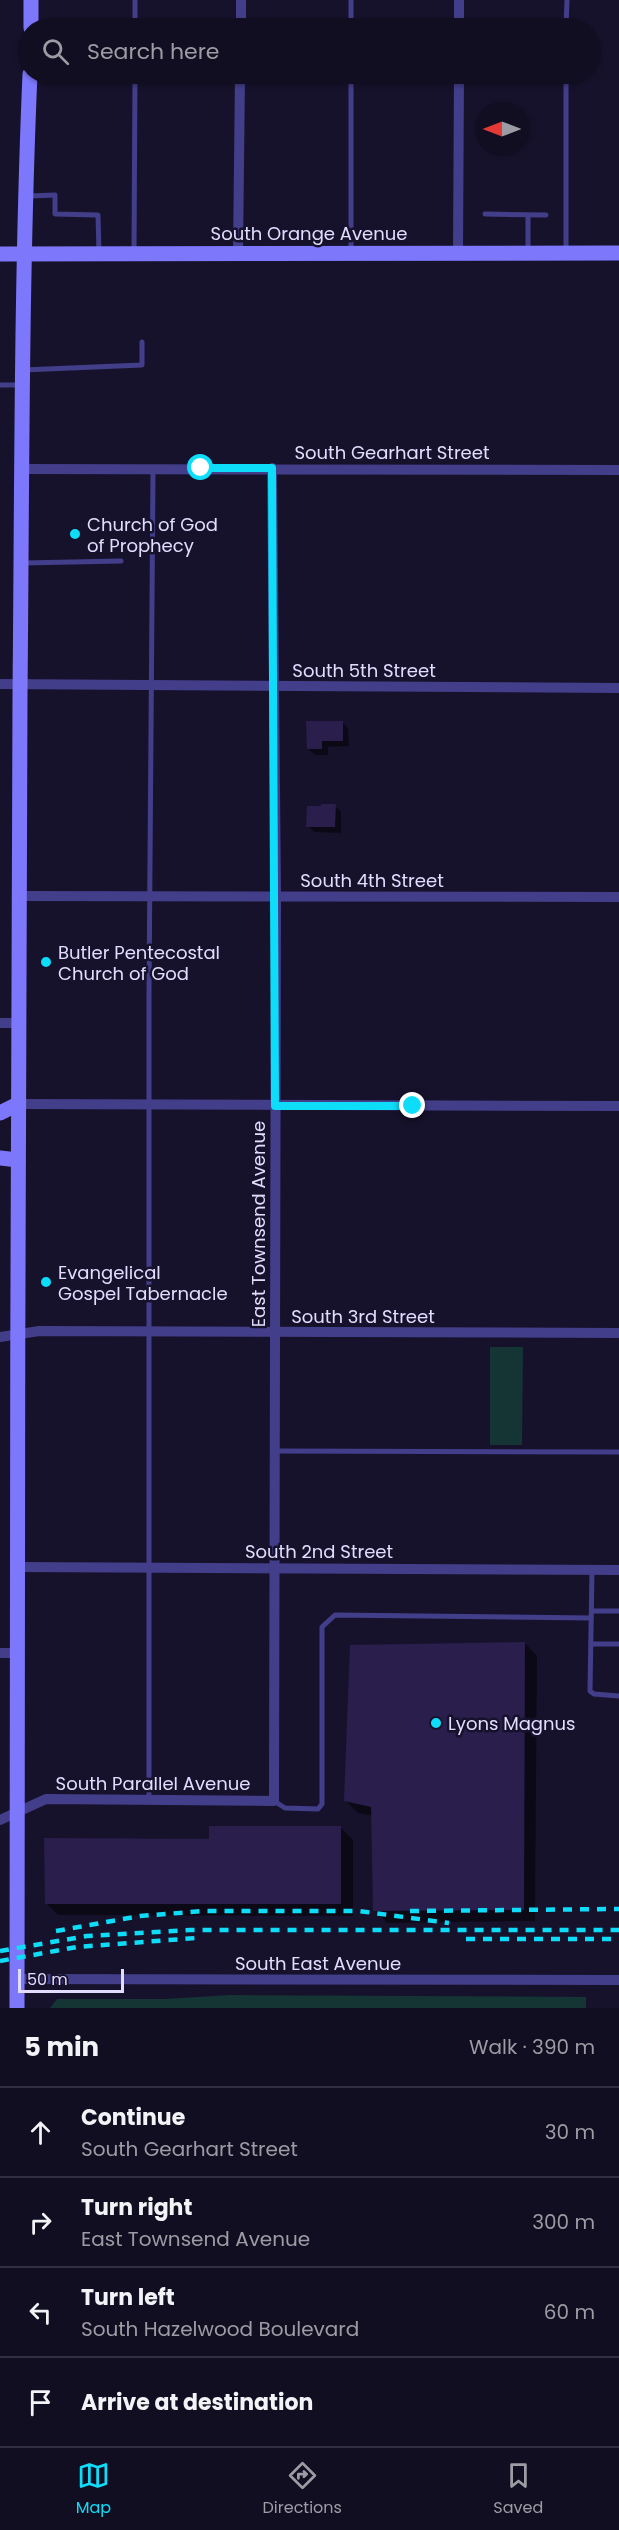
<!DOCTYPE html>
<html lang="en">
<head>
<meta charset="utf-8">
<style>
	body { margin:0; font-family:Poppins,sans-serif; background:#1a172a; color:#f1f3f6 }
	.compass { position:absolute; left:475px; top:102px; width:54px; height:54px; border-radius:50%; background:#110e21; box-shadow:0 2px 4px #0004; rotate:270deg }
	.scale { position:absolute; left:18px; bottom:15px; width:106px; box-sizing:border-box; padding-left:6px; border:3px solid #e2ddfe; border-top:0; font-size:16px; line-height:21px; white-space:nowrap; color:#e2ddfe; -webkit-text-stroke:4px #17122c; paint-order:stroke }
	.stop { position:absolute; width:18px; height:18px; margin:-14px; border:4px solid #0eddf9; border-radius:50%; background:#fff }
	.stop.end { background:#0eddf9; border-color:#fff; box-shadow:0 2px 6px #0008 }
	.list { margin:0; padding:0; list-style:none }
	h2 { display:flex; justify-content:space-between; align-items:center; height:78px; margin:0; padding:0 24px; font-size:26px }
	h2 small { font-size:20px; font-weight:400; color:#9c9ca5 }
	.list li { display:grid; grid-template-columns:39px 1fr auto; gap:18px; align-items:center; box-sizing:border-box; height:90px; padding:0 24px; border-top:2px solid #302e3f }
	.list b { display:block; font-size:22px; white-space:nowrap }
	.list p { margin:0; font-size:20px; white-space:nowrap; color:#9c9ca5 }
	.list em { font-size:20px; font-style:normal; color:#9c9ca5 }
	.icon { flex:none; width:33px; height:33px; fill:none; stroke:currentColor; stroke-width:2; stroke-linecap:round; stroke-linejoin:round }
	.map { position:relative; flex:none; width:619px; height:2008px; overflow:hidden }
	.search { position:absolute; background:#110e21; box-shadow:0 2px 4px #0004; left:18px; right:18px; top:18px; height:66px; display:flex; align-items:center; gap:15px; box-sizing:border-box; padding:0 21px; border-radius:33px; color:#9c9ca5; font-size:22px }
	.sheet { height:438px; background:#110e21 }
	nav { display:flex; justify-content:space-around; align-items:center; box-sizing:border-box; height:84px; border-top:2px solid #302e3f; background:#110e21; font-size:16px; color:#9c9ca5 }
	nav a { display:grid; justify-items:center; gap:3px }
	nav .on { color:#0eddf9 }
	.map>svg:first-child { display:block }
	.green { fill:#153535 }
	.shadow { fill:#0007 }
	.building { fill:#291e4c }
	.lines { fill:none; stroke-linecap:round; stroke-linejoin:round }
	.lane { stroke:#433e89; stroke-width:5 }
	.street { stroke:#433e89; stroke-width:10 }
	.secondary { stroke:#7d77fc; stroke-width:15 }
	.rail { stroke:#0eddf9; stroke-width:4.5; stroke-dasharray:9 8; stroke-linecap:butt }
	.route { stroke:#0eddf9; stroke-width:8 }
	.poi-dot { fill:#0eddf9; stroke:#17122c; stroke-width:2 }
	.labels { text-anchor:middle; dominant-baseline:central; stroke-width:5; stroke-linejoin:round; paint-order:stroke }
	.street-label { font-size:18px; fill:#e2ddfe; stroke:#17122c }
	.poi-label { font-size:18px; fill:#e2ddfe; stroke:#17122c; text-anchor:start }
</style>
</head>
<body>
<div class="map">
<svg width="619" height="2008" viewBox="0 0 619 2008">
	<rect width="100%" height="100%" fill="#17122c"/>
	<g class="green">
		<polygon points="490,1347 523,1347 522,1445 490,1445"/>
		<polygon points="230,1995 586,1997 586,2008 50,2008 57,1999 164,1999"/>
	</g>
	<g class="shadow">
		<polygon points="342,722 348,728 349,746 328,747 328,755 315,755 308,749"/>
		<polygon points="335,806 341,812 341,833 314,832 308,826"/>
		<polygon points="525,1643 537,1656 535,1921 387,1923 375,1910 373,1816 358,1813 345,1800"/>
		<polygon points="341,1828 353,1840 353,1916 58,1915 46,1903 210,1840"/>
	</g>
	<g class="building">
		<polygon points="306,721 343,721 343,741 322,741 322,749 307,749"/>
		<polygon points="321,804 336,804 335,827 306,827 307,806 321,806"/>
		<polygon points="525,1642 524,1910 373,1911 371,1807 344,1801 350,1645"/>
		<polygon points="209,1826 341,1826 341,1904 45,1904 44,1838 209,1839"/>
	</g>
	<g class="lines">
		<g class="lane">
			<polyline points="135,28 135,0"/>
			<polyline points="351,28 351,0"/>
			<polyline points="566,28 567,0"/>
			<polyline points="29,196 55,195 55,214 98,215 99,253"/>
			<polyline points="485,214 546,215"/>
			<polyline points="528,216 528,251"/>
			<polyline points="566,251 566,74"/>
			<polyline points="134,252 135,74"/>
			<polyline points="351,252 351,74"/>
			<polyline points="23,370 142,365 142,342"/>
			<polyline points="0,385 20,385"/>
			<polyline points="23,563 121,561"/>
			<polyline points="276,1451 619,1452"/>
			<polyline points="592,1570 590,1691 594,1694 619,1696"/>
			<polyline points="592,1611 619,1611"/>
			<polyline points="591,1644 619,1644"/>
			<polyline points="149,1800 149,994 153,470"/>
			<polyline points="274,1801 285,1808 318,1809 322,1804 322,1627 335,1615 591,1618"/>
		</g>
		<g class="street">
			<polyline points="241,28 241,0"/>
			<polyline points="459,28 459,0"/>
			<polyline points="458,252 459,74"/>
			<polyline points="238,253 240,74"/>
			<polyline points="21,469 619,470"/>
			<polyline points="0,684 619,688"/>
			<polyline points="18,896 619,897"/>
			<polyline points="0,1023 18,1023"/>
			<polyline points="18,1104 619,1106"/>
			<polyline points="0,1337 39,1331 619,1333"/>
			<polyline points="19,1567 619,1570"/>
			<polyline points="0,1653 18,1653"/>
			<polyline points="0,1820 46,1799 274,1801 276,896 272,468"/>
			<polyline points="17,1979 619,1980"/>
		</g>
		<g class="secondary">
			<polyline points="31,0 31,28"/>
			<polyline points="0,254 619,253"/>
			<polyline points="0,1113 18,1104"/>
			<polyline points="0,1158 18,1160"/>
			<path d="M17,2008c2,-437 -1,-875 3,-1312 2,-208 1,-415 10,-622"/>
		</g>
		<g class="rail">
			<polyline points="410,1911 619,1909"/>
			<polyline points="56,1931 140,1916 204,1911 359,1911 449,1923"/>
			<polyline points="466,1939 619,1939"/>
			<polyline points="0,1951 87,1936 190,1930 619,1930"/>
			<polyline points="0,1961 77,1947 196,1938"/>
		</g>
	</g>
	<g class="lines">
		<polyline class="route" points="201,468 272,468 275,1106 413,1106"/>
	</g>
	<g class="poi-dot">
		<circle cx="75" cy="534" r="6"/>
		<circle cx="46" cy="962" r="6"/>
		<circle cx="46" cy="1282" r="6"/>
		<circle cx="436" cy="1723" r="6"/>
	</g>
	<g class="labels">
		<g class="street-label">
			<text x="309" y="233">South Orange Avenue</text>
			<text x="392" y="452">South Gearhart Street</text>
			<text x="364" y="670">South 5th Street</text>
			<text x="372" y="880">South 4th Street</text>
			<text transform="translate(258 1224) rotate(-90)">East Townsend Avenue</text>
			<text x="363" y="1316">South 3rd Street</text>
			<text x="319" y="1551">South 2nd Street</text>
			<text x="153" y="1783">South Parallel Avenue</text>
			<text x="318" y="1963">South East Avenue</text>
		</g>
		<g class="poi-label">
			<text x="87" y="524">Church of God<tspan x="87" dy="21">of Prophecy</tspan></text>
			<text x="58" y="952">Butler Pentecostal<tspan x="58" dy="21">Church of God</tspan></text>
			<text x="58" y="1272">Evangelical<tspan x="58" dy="21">Gospel Tabernacle</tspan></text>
			<text x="448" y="1723">Lyons Magnus</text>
		</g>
	</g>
</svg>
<svg class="compass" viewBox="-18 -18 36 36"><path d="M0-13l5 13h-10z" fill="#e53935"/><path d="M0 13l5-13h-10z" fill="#9c9ca5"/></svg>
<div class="scale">50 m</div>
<div class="stop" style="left:201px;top:468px"></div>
<div class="stop end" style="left:413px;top:1106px"></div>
<div class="search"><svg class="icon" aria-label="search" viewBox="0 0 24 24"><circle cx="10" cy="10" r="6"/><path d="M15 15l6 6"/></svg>Search here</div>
</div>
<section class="sheet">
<h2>5 min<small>Walk · 390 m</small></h2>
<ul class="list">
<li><svg class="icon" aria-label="ahead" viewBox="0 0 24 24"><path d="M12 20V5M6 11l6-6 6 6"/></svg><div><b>Continue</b><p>South Gearhart Street</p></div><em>30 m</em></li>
<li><svg class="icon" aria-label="right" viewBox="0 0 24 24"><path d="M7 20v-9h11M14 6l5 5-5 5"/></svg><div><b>Turn right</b><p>East Townsend Avenue</p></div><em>300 m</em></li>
<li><svg class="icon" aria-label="left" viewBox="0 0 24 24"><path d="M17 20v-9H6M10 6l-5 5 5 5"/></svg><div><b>Turn left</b><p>South Hazelwood Boulevard</p></div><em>60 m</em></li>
<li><svg class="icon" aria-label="arrive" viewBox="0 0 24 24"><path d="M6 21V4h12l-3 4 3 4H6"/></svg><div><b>Arrive at destination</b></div></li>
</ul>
</section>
<nav>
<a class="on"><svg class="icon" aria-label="map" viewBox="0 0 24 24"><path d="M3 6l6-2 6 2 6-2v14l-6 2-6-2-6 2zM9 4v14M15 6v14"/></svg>Map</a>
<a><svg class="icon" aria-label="directions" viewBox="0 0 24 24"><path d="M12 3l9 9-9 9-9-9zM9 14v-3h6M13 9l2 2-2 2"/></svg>Directions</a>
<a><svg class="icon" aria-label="saved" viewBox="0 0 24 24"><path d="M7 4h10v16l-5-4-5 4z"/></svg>Saved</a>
</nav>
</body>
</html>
